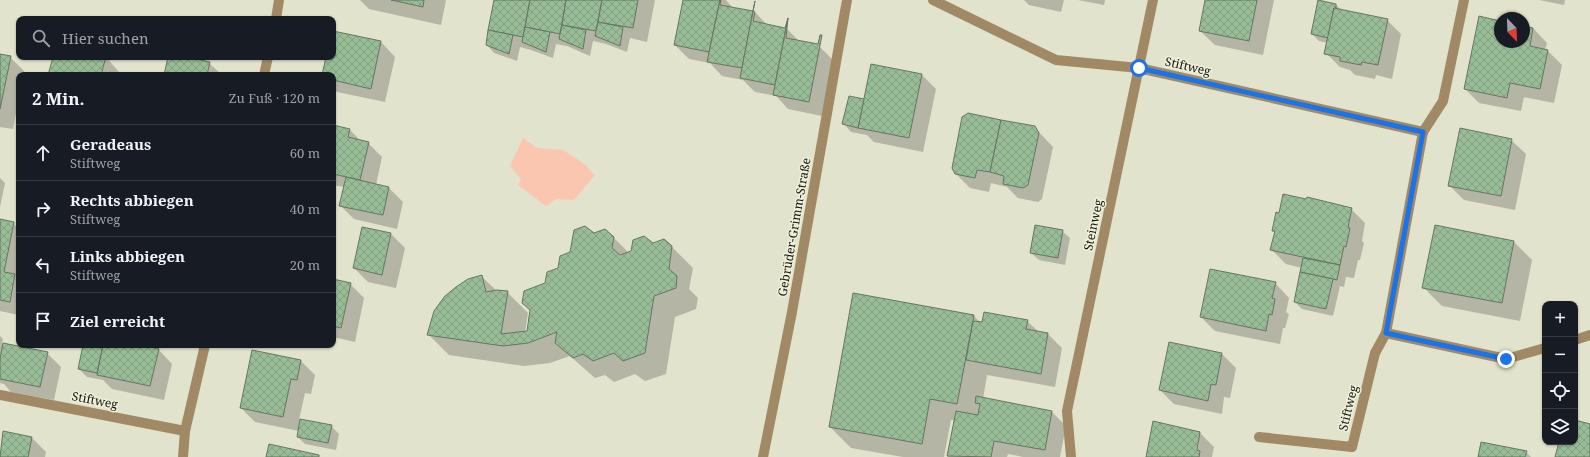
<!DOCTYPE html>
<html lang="de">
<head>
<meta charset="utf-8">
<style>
	body { margin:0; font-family:"Noto Serif",serif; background:#242831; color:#f1f3f6 }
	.controls { position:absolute; right:12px; bottom:12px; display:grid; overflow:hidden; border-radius:8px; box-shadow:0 1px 3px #0004 }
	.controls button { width:36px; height:36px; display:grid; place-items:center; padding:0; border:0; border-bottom:1px solid #363941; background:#171b24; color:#f1f3f6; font:20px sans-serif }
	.compass { position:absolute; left:1494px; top:12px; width:36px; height:36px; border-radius:50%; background:#171b24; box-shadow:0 1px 3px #0004; rotate:157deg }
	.stop { position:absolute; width:12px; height:12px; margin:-9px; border:3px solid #1a73e8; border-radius:50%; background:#fff }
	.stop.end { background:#1a73e8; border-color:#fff; box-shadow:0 1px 4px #0008 }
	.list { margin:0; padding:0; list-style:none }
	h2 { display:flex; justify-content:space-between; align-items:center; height:52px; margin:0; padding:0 16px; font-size:17px }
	h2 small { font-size:13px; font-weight:400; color:#9ea1a6 }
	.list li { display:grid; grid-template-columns:26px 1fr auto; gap:12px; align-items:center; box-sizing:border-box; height:56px; padding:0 16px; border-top:1px solid #363941 }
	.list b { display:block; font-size:15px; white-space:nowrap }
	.list p { margin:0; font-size:13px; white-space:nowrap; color:#9ea1a6 }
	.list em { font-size:13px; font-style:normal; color:#9ea1a6 }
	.icon { flex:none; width:22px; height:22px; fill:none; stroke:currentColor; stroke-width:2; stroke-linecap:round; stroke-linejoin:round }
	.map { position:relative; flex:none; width:1590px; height:457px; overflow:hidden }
	.search { position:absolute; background:#171b24; box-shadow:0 1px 3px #0004; left:16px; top:16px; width:320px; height:44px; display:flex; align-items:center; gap:10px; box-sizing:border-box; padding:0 14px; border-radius:8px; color:#9ea1a6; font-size:15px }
	.panel { position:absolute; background:#171b24; box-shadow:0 1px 3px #0004; left:16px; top:72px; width:320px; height:276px; border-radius:8px }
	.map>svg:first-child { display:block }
	.park { fill:#fbc6b0 }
	.shadow { fill:#0003; fill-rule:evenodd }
	.building { fill:url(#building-cross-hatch); stroke:#667565 }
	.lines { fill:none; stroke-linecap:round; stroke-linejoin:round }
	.minor { stroke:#a18965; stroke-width:10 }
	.route { stroke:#1a73e8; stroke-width:5 }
	.labels { text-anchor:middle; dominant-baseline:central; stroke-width:3; stroke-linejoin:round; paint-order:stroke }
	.street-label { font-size:12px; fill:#12120b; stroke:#eff0da }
</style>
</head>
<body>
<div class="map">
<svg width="1590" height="457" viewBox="0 0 1590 457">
	<defs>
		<pattern id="building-cross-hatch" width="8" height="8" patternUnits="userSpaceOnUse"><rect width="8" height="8" fill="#98bd96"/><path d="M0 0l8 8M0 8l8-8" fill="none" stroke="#82a180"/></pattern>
	</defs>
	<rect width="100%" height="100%" fill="#e1e3cd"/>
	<polygon class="park" points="523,138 537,148 563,150 583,163 595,175 574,200 556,199 546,206 518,185 521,179 510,166"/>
	<g class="shadow">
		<polygon points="360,0 446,0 441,25 369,9"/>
		<polygon points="495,0 655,0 647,42 630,38 627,52 606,44 593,41 590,56 567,46 556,44 553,58 531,50 520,47 517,61 494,53 487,45"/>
		<polygon points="684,0 726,0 734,9 755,12 767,25 787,29 800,42 819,46 833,60 822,116 788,109 776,96 755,92 743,80 722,76 710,63 689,59 675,45"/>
		<polygon points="1024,0 1064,0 1061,12 1029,5"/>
		<polygon points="1078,0 1105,0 1104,5"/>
		<polygon points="1206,0 1274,0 1263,55 1215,45 1200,31"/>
		<polygon points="1539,0 1565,0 1564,5"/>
		<polygon points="1336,5 1342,10 1387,20 1401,34 1392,79 1376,75 1375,79 1355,75 1350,70 1340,67 1326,53 1328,43 1319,41 1312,34"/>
		<polygon points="1500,22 1500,42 1524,42 1524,27 1533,28 1547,43 1545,50 1548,51 1562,65 1554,103 1524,97 1521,111 1479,103 1465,89"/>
		<polygon points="333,32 381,42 395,57 385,102 337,92 333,88 333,75 323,75 327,57 333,57"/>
		<polygon points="0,55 10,57 24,71 23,75 19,75 19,97 13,129 0,127"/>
		<polygon points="54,57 106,57 119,72 118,75 49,75"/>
		<polygon points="169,57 181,57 209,63 222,75 165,75"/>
		<polygon points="872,65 922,75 936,89 923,152 874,142 867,135 851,132 844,124 865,101"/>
		<polygon points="333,126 350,130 361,141 368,143 382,157 376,185 389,188 403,202 397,229 354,219 340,205 344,187 333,185"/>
		<polygon points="1034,127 1053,147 1042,199 1038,202 1018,198 1007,187 991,183 989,192 970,188 956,174"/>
		<polygon points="1511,140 1526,154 1515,210 1464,200 1449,185"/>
		<polygon points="0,178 5,183 0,207"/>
		<polygon points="1351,209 1365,223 1362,241 1364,243 1360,260 1358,260 1354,278 1346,277 1344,287 1340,286 1333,316 1302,309 1295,302 1302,268 1286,264 1272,250 1275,233 1273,231"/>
		<polygon points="0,221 13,223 19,229 19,315 0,311"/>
		<polygon points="1436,226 1514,242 1532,260 1520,321 1442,306 1423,287"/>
		<polygon points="1062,231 1070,238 1065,265 1039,260 1031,253"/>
		<polygon points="391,234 405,248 396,288 368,282 354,268"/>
		<polygon points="594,234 613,237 629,253 653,244 672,247 693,268 689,289 698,298 696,309 675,317 666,374 645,381 635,374 614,382 605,375 595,378 570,356 550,363 524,366 449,355 428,334 481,276 497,291 507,292 528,313 525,332 527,332 546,283 571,253"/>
		<polygon points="333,280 350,284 364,298 355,342 333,337"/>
		<polygon points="1275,283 1289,298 1286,312 1289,314 1285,328 1283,328 1280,344 1215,331 1201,317"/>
		<polygon points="854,295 974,316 981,323 1027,321 1039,332 1048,334 1062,348 1055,387 987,375 983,399 1052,412 1066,426 1060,457 1023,457 1008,454 1007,457 948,457 955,420 951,420 944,457 903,457 851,448 830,427"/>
		<polygon points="0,336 3,339 2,344 47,353 61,367 54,400 11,392 4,384 0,383"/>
		<polygon points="84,345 137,345 158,349 172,364 164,400 112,389 103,380 87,377 79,369"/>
		<polygon points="1222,354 1236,368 1230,398 1224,397 1222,414 1174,404 1160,390"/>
		<polygon points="301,361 315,375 311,394 305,393 299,420 331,426 339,434 336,450 305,444 298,437 299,431 255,422 241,408"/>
		<polygon points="4,432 32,438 46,452 45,457 0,457"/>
		<path d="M1200,433l14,14 -2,10h-65zM1197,442h2l-2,13z"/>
		<polygon points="1526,452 1531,457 1479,457"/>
	</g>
	<g class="building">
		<polygon points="391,0 424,0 423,7"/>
		<polygon points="494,0 530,0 523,37 488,30"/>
		<polygon points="530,0 566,0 560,34 525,27"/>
		<polygon points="566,0 602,0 596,31 562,25"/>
		<polygon points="602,0 638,0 633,28 598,22"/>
		<polygon points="683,0 720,0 709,52 674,45"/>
		<polygon points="720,0 721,0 720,5 753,11 755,1 742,68 707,62"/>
		<polygon points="1205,0 1257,0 1249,41 1199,31"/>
		<polygon points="1318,0 1336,4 1336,8 1334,8 1328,38 1311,34"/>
		<polygon points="1334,8 1388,19 1378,65 1362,62 1361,65 1340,61 1340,57 1324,54"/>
		<polygon points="753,11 755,12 753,21 785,28 788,18 775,85 740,78"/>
		<polygon points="1479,16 1500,21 1500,42 1524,42 1524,26 1533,28 1530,46 1548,50 1540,89 1510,83 1507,98 1464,89"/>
		<polygon points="788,18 786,38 818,44 820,35 822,35 809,102 773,95"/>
		<polygon points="598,22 623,27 620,46 595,36"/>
		<polygon points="562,25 586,30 583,49 559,39"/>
		<polygon points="525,27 550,32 546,52 522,42"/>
		<polygon points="488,30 513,35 509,54 486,45"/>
		<polygon points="333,31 381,41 371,89 333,80 333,75 322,75 326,57 333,57"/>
		<polygon points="0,54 11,56 0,109"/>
		<polygon points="53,57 106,57 101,75 48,75"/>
		<polygon points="168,57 186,57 210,62 207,75 164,75"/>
		<polygon points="871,64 922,74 909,138 858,128"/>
		<polygon points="849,96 864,99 858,128 842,124"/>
		<polygon points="968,113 1001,120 990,172 977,170 975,178 955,174 952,168 962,117"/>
		<polygon points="1001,120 1035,126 1039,133 1028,185 1023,188 1003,184 1004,176 990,172"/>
		<polygon points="333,125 350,129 348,137 369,142 360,180 333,174"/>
		<polygon points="1460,128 1512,139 1501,196 1448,186"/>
		<polygon points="346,177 389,187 383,215 339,206"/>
		<polygon points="1283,194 1306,199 1307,197 1352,208 1348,227 1350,228 1346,247 1344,246 1340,265 1270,250 1275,231 1272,231 1276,212 1279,213"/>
		<polygon points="0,219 14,222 4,272 15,274 10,302 0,300"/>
		<polygon points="1035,225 1063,230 1058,258 1030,253"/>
		<polygon points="1435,225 1514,241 1502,303 1422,288"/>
		<polygon points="585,226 594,233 605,229 614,237 612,248 620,255 631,251 633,240 644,236 653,243 664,239 672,246 669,269 677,276 676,288 654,296 645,353 623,361 614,353 593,361 583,354 573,358 555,343 557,332 528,343 503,346 427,335 434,311 445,296 456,287 468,279 482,275 486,292 497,290 508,291 501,334 527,331 530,310 522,303 524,291 545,283 547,272 558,268 560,256 570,252 574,230"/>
		<polygon points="362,227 391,233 382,275 353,268"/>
		<polygon points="1303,258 1340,265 1337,280 1300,272"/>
		<polygon points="1210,269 1276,282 1272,298 1275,299 1272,315 1269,314 1266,331 1200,317"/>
		<polygon points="1300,272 1333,279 1326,309 1294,302"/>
		<polygon points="333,279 351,283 341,328 333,326"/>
		<polygon points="853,293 974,315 957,404 930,399 922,444 829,427"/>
		<polygon points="984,312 1028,320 1026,329 1048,333 1041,374 966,360 973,321 982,322"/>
		<polygon points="1169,342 1222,353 1216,385 1211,384 1208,401 1159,390"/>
		<polygon points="3,343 48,352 40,387 0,379 0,359"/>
		<polygon points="83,345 103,345 97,373 78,369"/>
		<polygon points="103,345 142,345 159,349 150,386 97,375"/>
		<polygon points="252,350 301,360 297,380 291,379 283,417 240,408"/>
		<polygon points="976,396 1052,411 1045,450 994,441 991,457 947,456 956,411 978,415 980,404 975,403"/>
		<polygon points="300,419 332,425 328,443 297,437"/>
		<polygon points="1575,420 1590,424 1590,457 1555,457 1559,442 1575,442"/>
		<polygon points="1153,421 1200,432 1197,450 1200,451 1199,457 1146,457"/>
		<polygon points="3,431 32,437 28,457 0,457"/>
		<polygon points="1481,442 1527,451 1525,457 1478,457"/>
		<polygon points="269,444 319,455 319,457 266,457"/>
	</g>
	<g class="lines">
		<g class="minor">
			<polyline points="933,0 1056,60 1139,68 1423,132 1386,333 1506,359 1545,348"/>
			<polyline points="276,19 279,0"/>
			<polyline points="264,75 268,57"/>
			<polyline points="1423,132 1443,101 1464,0"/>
			<polyline points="1575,340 1590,335"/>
			<polyline points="0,395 185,431"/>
			<polyline points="1259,437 1352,447 1375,353 1386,333"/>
			<polyline points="183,457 185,431 205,345"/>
			<polyline points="763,457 792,312 847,0"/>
			<polyline points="1071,457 1067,411 1153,0"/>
		</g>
	</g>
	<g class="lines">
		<polyline class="route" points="1139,68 1423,132 1386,333 1506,359"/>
	</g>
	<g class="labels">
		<g class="street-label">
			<text transform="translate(1188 66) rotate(13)">Stiftweg</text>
			<text transform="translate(1093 225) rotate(-78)">Steinweg</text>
			<text transform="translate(794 227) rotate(-80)">Gebrüder-Grimm-Straße</text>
			<text transform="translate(95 400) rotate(11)">Stiftweg</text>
			<text transform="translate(1348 408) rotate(-76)">Stiftweg</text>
		</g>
	</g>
</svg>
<div class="controls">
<button>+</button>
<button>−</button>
<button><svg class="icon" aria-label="locate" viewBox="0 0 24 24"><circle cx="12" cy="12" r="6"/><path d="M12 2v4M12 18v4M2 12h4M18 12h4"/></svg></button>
<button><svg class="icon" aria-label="layers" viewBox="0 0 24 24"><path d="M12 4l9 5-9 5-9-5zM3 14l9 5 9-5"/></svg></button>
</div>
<svg class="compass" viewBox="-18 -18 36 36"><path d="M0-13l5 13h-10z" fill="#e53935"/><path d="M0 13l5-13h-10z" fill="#9ea1a6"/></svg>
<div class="stop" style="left:1139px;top:68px"></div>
<div class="stop end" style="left:1506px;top:359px"></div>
<div class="search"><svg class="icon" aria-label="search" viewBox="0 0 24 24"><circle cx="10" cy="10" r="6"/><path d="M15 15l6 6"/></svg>Hier suchen</div>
<section class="panel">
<h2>2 Min.<small>Zu Fuß · 120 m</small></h2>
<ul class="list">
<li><svg class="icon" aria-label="ahead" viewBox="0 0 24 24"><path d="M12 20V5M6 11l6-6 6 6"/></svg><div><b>Geradeaus</b><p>Stiftweg</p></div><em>60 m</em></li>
<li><svg class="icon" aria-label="right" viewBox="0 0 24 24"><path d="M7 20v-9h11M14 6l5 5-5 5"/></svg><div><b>Rechts abbiegen</b><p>Stiftweg</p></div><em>40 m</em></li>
<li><svg class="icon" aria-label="left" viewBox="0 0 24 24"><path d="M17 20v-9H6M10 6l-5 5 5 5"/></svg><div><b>Links abbiegen</b><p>Stiftweg</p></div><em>20 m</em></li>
<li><svg class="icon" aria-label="arrive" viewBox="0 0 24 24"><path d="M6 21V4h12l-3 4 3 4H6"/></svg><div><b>Ziel erreicht</b></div></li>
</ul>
</section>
</div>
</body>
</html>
